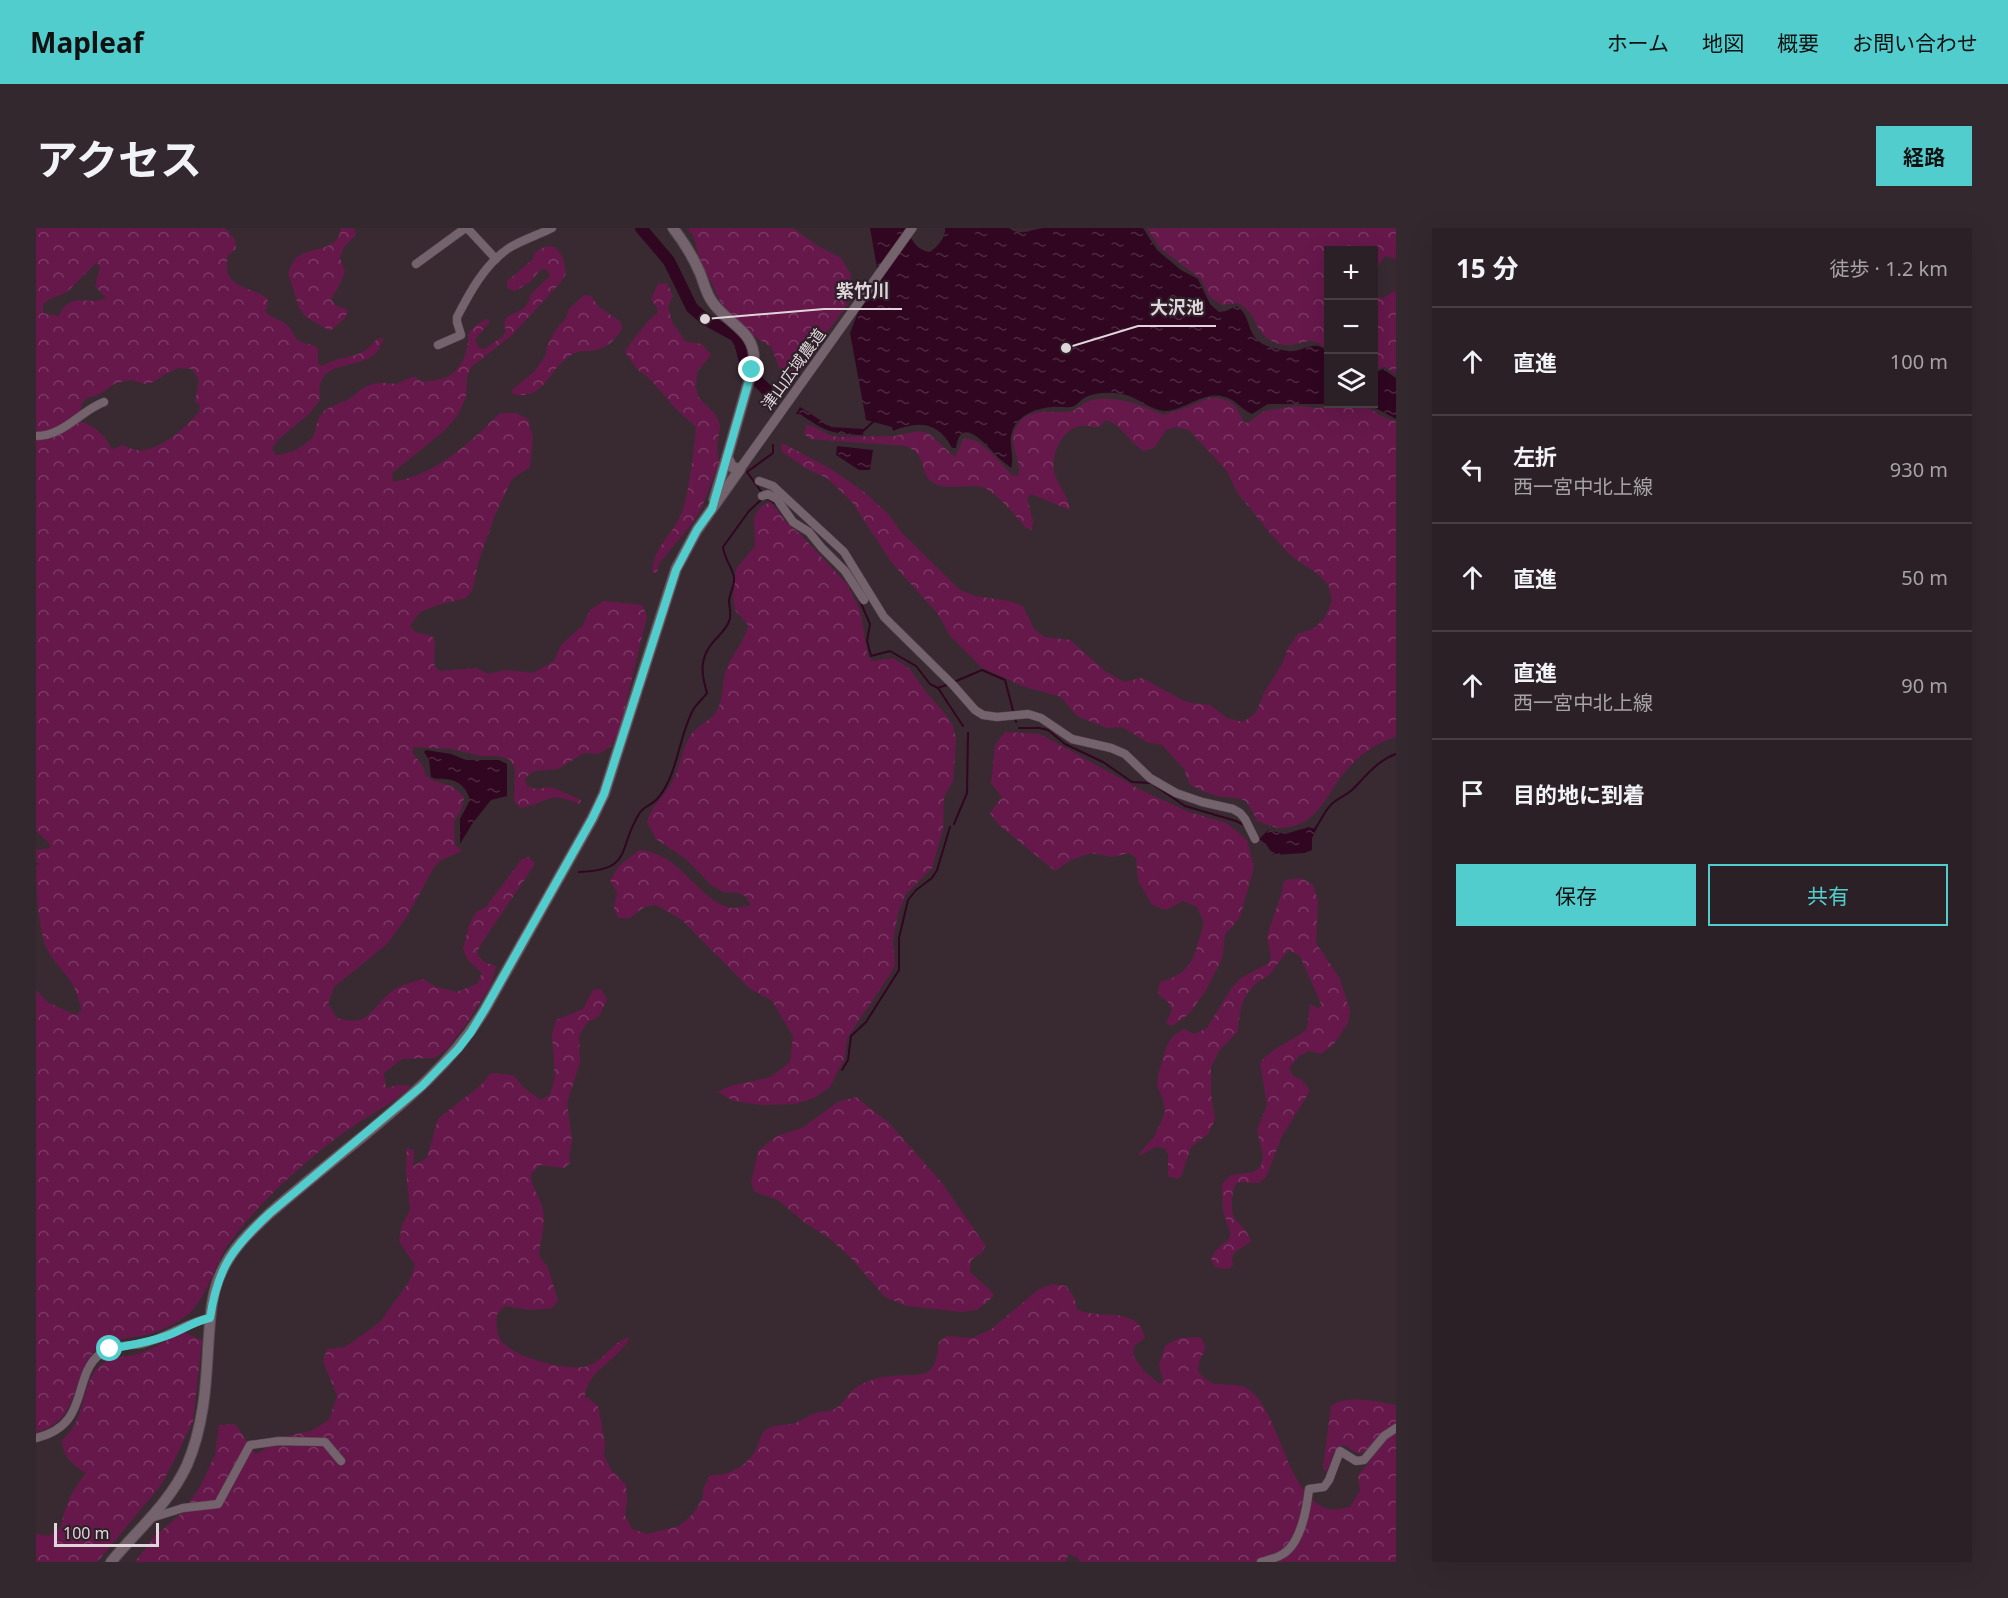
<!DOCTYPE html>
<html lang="ja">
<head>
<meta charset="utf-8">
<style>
	body { margin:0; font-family:"Noto Sans","Noto Sans JP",sans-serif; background:#33282e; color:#f1f3f6 }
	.controls { position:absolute; right:18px; top:18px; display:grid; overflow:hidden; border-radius:0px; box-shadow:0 6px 24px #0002 }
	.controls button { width:54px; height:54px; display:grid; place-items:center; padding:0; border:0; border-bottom:2px solid #473e43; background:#2b2026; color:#f1f3f6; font:30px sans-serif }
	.scale { position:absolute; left:18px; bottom:15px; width:105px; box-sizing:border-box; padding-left:6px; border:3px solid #dfd5da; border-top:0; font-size:16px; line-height:21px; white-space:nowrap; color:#dfd5da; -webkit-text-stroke:4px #2e2028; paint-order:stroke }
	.stop { position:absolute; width:18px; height:18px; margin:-14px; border:4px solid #52cdcd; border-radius:50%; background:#fff }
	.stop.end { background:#52cdcd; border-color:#fff; box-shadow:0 2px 6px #0008 }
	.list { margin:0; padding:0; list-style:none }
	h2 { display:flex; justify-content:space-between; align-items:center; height:78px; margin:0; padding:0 24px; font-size:26px }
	h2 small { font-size:20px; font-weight:400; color:#a6a3a7 }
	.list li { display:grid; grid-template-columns:39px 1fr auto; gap:18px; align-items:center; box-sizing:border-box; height:108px; padding:0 24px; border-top:2px solid #473e43 }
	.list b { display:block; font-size:22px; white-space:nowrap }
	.list p { margin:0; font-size:20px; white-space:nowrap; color:#a6a3a7 }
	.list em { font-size:20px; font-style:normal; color:#a6a3a7 }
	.actions { display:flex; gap:12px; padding:18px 24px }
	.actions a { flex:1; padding:14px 0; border:2px solid #52cdcd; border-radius:0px; text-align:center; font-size:21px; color:#52cdcd }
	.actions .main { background:#52cdcd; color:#111 }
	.icon { flex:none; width:33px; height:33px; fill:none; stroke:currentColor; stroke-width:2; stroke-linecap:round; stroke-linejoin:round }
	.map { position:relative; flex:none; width:1360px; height:1334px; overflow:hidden; border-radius:0px }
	header { display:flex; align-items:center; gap:36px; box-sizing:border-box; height:84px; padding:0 30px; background:#52cdcd; color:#111 }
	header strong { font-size:28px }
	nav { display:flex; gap:33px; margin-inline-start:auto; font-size:21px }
	.intro { display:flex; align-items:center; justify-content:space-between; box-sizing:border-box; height:144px; padding:0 36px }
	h1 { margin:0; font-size:42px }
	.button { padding:15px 27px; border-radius:0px; background:#52cdcd; color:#111; font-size:21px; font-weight:700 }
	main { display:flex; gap:36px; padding:0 36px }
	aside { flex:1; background:#2b2026; border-radius:0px; box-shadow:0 6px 24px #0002 }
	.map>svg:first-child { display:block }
	.forest { fill:url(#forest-crowns); fill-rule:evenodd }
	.water { fill:url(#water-ripples) }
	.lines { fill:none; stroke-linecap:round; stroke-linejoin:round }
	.stream { stroke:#300621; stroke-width:2 }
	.river { stroke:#300621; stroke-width:12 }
	.minor-casing { stroke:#554950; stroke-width:9 }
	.tertiary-casing { stroke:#554950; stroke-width:10 }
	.secondary-casing { stroke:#554950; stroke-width:12 }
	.minor { stroke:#74636c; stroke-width:8 }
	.tertiary { stroke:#74636c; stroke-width:9 }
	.secondary { stroke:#74636c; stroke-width:10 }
	.route { stroke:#52cdcd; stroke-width:8 }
	.labels { text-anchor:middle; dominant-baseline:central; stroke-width:4.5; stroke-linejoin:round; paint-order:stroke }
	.street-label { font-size:16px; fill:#dfd5da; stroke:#2e2028 }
	.leader { fill:none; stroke:#dfd5da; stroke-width:2 }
	.callout-dot { fill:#dfd5da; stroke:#2e2028; stroke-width:2 }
	.callout-label { font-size:18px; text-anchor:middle; font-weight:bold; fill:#dfd5da; stroke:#2e2028; stroke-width:4.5; stroke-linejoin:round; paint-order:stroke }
</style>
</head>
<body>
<header>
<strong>Mapleaf</strong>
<nav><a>ホーム</a><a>地図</a><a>概要</a><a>お問い合わせ</a></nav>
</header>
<div class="intro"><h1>アクセス</h1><a class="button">経路</a></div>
<main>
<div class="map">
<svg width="1360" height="1334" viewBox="0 0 1360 1334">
	<defs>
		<pattern id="forest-crowns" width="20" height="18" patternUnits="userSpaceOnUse" patternTransform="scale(1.5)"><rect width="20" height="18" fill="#66184b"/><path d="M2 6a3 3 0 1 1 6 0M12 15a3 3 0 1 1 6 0" fill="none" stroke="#7b3964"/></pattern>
		<pattern id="water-ripples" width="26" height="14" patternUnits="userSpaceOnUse" patternTransform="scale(1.5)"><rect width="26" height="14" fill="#300621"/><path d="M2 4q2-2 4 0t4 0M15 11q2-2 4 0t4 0" fill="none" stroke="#4e2941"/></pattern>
	</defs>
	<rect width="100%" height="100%" fill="#392a32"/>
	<g class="forest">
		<path d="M0,0h189l10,12 1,9 -8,6c-7,34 18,29 39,43l1,7 -3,6c8,9 17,8 24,16 5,5 4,11 12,15 6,3 11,1 17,6v16l5,2c20,-13 37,-4 54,-27l7,-1c-3,6 -5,13 -10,17 -23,16 -59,4 -54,45l-12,15 -28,23 -8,10 4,7c12,0 35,-10 39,-23 2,-7 2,-14 9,-21 6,-5 18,-8 25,-12 5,-3 7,-6 11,-9 11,-8 24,-8 36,-6l18,-8 8,6c7,-1 16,-2 23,-4 16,-6 25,-29 23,-44l8,-9 11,-6 3,2 -15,19 4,8 6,1 17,-12 4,-6 -2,-8 3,-6 16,-8 6,-8 2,-7 19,-18 -4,-7 -6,1 -10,12 -15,9 -8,-3v-7l26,-22 2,-7 11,-6 9,1 8,10 3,16 -5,9 -50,54 -40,31 -4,10 -1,20 -8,18 -14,16 -52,42 1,9c45,-8 75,-38 107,-69h16l12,6 5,19 -3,29 -18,12 -17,36 -17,48 -5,26 -7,9 -28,7 -18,7 -10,14 5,6 17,4 3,6 -1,22 5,7 38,-3 11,6 17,-4 28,3 21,-12 7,-16 22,-20 7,-15 14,-9 38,4 5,11 -27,112 -9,18 -12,8 -15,-1 -26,16 -24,2 -9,7 2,8 9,3 15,-2 30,13 -2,4c-31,-15 -32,0 -59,4l-6,-7 1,-33 -6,-9 -12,-3h-16l-30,-7 -37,-2 -2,5 12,16 1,7c14,12 27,5 39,23l-3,12 -7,12 1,23 7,6 -21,9 -7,7 -26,48 -21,29 -53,43 -6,17 9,14c34,10 33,-10 55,-27 8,-6 22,-9 31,-12l13,8 21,5 20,-8 5,-11 -14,-13 -5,-11 6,-24 7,-13 9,-4 37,-49 7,-2 6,7 -56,83 -2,7 7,8 12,4 -5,19 -22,35 -21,28 -13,10 -33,1 -18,14 2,15 12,-3 13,1c-18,18 -39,27 -59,41 -33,22 -65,51 -93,80 -11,13 -29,32 -36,46 -13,24 -19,53 -44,68 -8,5 -20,10 -29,13 -18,5 -41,3 -55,17 -25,26 -14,71 -59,81v-442l13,13 27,12 6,-6c-3,-7 -5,-15 -8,-22 -6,-12 -18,-22 -25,-34 -11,-19 -13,-65 -13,-87l4,-2 -4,-2v-12l14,-2 -1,-5 -13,-12zM60,35l4,4 -5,19 11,12c-22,9 -32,-9 -48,18l-15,-3v-9l7,-5 17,-7zM143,140l13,1 7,11 -4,22 5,2 -1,8c-13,15 -41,42 -64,38 -4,-1 -9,-4 -13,-5l-8,4 -4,-2c-6,-14 -17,-21 -30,-26l-3,-6 4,-2v-9l6,-6 11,-3 18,-12 15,-3 14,4 9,-2 11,-8z"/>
		<path d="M305,0h13l2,7 -12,12 -4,11 5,13 -5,13 -9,15 4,6 13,5 -3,8 -15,13 -24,-14 -7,-9 -11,-35c2,-4 4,-10 7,-14 14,-14 43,-5 46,-31z"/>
		<polygon points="651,0 757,0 780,17 805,30 815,47 811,77 756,153 748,150 735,119 721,110 695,88 684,73 663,29 658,9"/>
		<path d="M1111,0h249v31l-11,-3 -11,16v-22h-46v101c-22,-23 -31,4 -56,-10 -15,-8 -14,-18 -23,-29 -2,-4 -8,-6 -11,-9l-16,2 -12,-8 -9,-18 -41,-31z"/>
		<path d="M631,55l6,13 -5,10 4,16 14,20 16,2 9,11 -14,17 -1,16 3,10 16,16 5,11 -3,23 2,15 -17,44 -9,16 -34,40 -2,9 -5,1c2,-27 17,-34 27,-54 10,-19 15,-69 17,-92l-20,-18 -27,-31 -12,-9 -12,-17c6,-9 23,-34 32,-38l1,-5 -7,-10 7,-15z"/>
		<polygon points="1360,62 1360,146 1349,139 1338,141 1338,65 1346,71"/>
		<path d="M548,67l7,1 8,11 22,15 1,7c-10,14 -16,21 -34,22 -4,0 -9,0 -13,2 -27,12 -28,49 -63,41v-4l22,-18 12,-17 1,-9 8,-15 11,-13 2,-8z"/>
		<path d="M1173,170c21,0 27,5 34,24l5,1 16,-12 32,-5 21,2 27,-4h19l20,13 13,5v315c-18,5 -34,16 -47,30 -23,24 -29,61 -70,61 -7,-1 -15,-5 -22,-7 -13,-30 -14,-20 -40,-25 -9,-2 -19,-8 -27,-11l-6,-16 -22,-24 -15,-3 -25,-15 -15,1 -30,-12 -16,-19 -39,-11 -41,-19 -31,-31 -12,-22 -46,-51 -40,-61 -25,-24 -20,-9 -26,-18 1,-8 49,26 33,23 25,23 12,17 59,58 15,6 34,5 14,5 11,23 10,8 26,3 35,31 19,11 18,-4 44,24 24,3 17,13 16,4 13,-9 8,-20 18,-29 6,-16 10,-14 15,-5 11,-10 8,-18 -3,-15 -10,-11 -29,-20 -21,-23 -32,-40 -10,-21 -38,-41 -13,-3 -10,3 -11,17 -11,4c-16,-9 -20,-25 -38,-31l-7,7c-6,0 -13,-2 -19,-1 -19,3 -31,33 -25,49 5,13 13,21 15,35l-39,-16 -4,4 6,23 -1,9 -6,-2c-10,-11 -30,-37 -44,-41 -16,-4 -35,5 -50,-5 -14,-10 -3,-26 -26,-36l-96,-7 -6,-5 2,-9 6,1 17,9 10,2 56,-1 23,-5 11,3 26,23 9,-19c20,1 35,25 49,38l6,-1c2,-19 -13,-30 -2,-49 11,-19 33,-13 51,-14 9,-1 15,-10 24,-12 25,-5 49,5 71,15l20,-6z"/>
		<path d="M735,274l15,20 15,13 46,49 13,26 8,47 5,4 20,-3 16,10 18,25 19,22 7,11 3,13 -3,42 -9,16 -1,32 -11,39 -26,26 -8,20 -5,26 2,24 -4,9 -44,65 -2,19 -15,30 -16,11 -19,6 -34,1 -27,-4 -17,-9 14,-6 40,-9 19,-15 3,-26 -21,-35 -23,-13 -68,-69 -25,-14 -12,2 -14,11h-12l-4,-10 3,-16 -7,-12 9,-14 20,-16c45,4 59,53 94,58 5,0 13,-2 18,-3l-5,-8 -7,-4 -16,-1 -12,-7 -25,-26 -30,-20 -9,-17c6,-19 15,-22 24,-38 9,-15 10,-33 19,-48 6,-10 20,-14 27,-25 6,-11 5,-28 9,-41 6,-16 19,-28 22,-45l-13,-15 -2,-11 3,-30 19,-23 -1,-28 7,-12z"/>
		<path d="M969,504l35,2 103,57 46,21 38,11 20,17 7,27 -14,50 -15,18 -3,24 -16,31 -17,24 -17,12 -6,-3 6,-13 -4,-8 -10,-8 2,-12c35,-9 34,-28 44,-59l-7,-16 -14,-6 -17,9 -14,-5 -14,-25 -2,-22 -7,-5 -17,4 -21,-4 -20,7 -16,11 -56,-46 -9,-12 12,-16 -11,-14 4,-38z"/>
		<path d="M1265,650l12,7 5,16 -2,42 24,36 10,32 -2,12 -15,22 -12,9 -12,-3 -10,5 -10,12 4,8 9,4 8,11 -28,45 -16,41 -7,6 -21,-1c-6,6 -5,11 -6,18 -2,26 11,19 19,41l-16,11 -3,6 1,7 -4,4 -14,-2 -4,-8 5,-9 14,-12v-6l-7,-21 -1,-27 9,-9 23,-3 7,-6 2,-10 -6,-26 10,-25 -7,-42c12,-16 32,-21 47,-34l3,-25 7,4 5,-2 -22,-50 -11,-6c-7,7 -12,15 -18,23 -3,4 -8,5 -12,8 -17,13 -20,30 -21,50l-18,19 -9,17v26l4,27 -7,14 -17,13 -10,30 -4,2 -9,-3v-22l-4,-6 -9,-1 -14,8h-3l16,-18 11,-24 -2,-14 -6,-13 2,-14 8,-27 6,-9 11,-7 10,5 13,-6 24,-39 10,-11 28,-15 2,-6 -4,-21 15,-44 1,-9 3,-3z"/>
		<path d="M565,761l6,11 -8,16 -11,6 -9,13 1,28 -13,40 5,38 -3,14 1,8 -6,5 -24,-3 -9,9c0,13 7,20 11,32 5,15 -2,34 -3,49l9,13 10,32 -6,8 -21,2 -26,-4 -8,8c-1,12 -1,26 11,33 15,12 57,23 76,20 20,-4 28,-26 46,-30 -11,23 -43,33 -45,59l13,10 7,37 -1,13 8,15 14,14 1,15 -2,15 7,14 15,5 32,-8 14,-12 10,-16v-9l7,-14c17,2 37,-9 46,-25 2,-5 4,-12 7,-17 9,-10 18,-7 29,-9 8,-2 14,-7 21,-10 10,-4 17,0 26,-8 5,-4 9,-12 15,-17 11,-8 25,-12 38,-13 32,-3 43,6 47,-34l8,-6 25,2 18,-8 48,-40 14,-6 14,2 8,11 3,12c20,12 61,-5 68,29l-11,8 -1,9 11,16 16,13 3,-4 -4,-15 6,-19 14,-8 21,-1 6,10 -7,15 -1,10c4,3 9,9 14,11 13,4 29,-2 40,9 30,28 35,104 76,117 6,2 16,-1 22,-2l10,-16 -2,-16 14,-16 -6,-8 -7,3 -15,-9 -10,7 -7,20 -4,-4 8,-62c17,-12 45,-4 65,-1v157h-316l-2,-4 -9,-4 -4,8h-930l19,-25 28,-24 18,-26 15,-32 4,-30 16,-1 21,30 30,-18 25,-5 18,-11 8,-24 -14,-35 4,-12 18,-2 34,-24 30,-41 6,-17 -16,-24 3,-16 8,-15 -4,-40 1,-22 7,2 -1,16 14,-8 11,-39 43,-34 10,-12 22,2 11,13 17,12 9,-5 5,-17 -3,-44 4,-14 27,-11 10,-19z"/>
		<polygon points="820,869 853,895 906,955 949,1017 947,1024 935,1032 934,1044 954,1062 958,1068 941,1082 926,1084 871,1078 849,1069 814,1029 793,1010 769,995 742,972 719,964 715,955 722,923 741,908 766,900 802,874"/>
		<path d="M147,1104l19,8 -9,81 -18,38 -14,26 -64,77h-61v-28l13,2 12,-9c4,-22 11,-37 25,-54 -13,-8 -23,-16 -24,-33 23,-18 18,-47 33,-69 11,-16 31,-13 46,-18 12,-4 29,-15 42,-21z"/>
	</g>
	<g class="water">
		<path d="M834,0h36c6,12 10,22 24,24 7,-5 16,-14 15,-24h64c11,9 23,1 35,0 33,0 67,0 99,0l14,22 24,20 17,9 12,25 9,8 7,-1 10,-5c15,8 10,27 25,37 7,4 19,7 27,8 13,3 33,-17 40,6 3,8 0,36 0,47h4h-64l-16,10c-10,-4 -16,-14 -27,-17 -22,-7 -41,15 -61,14 -14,-1 -26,-14 -42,-17 -11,-2 -26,-2 -36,3 -6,3 -9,9 -15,10 -6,1 -13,-1 -19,0 -15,1 -35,8 -40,25 -4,12 3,25 -1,36 -3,-3 -8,-6 -11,-9 -11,-10 -39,-48 -44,-11h-4c-14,-27 -34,-27 -59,-17l-1,-4 -26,-7 -16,-87 10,-26 19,-28z"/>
		<polygon points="1347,141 1360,150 1360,191 1332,176 1338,176 1338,145"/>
		<path d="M764,179l31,20 33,2 -1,6c-31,-1 -37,-3 -63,-21h-4z"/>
		<polygon points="801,218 837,222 834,242 823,242 800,227"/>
		<path d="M390,522l25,4 15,6h33l8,4v32l-16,4 -19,24 -12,20v-25l10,-19c-4,-13 -11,-20 -25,-21 -6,-1 -8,1 -14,-2l-2,-17 -5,-8z"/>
		<polygon points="1282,598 1276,610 1276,622 1269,625 1237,627 1230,616 1223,611 1232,602 1249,606 1273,599 1278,601"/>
	</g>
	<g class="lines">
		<g class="stream">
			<polyline points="827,203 838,193"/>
			<polyline points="727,266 711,244 737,225 737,217"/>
			<polyline points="731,270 741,277"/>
			<polyline points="824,373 834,396 831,413 835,428 854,423 880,438 894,456 902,460 927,498"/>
			<polyline points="918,454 946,442 969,452 980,494"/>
			<polyline points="902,460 913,456"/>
			<polyline points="983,500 1003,500 1012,502 1029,516 1067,534 1096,554 1115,555 1149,578 1200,593 1210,598"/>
			<polyline points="918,596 931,565 932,505"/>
			<path d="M1277,603c7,-7 9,-16 16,-24 6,-8 15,-10 23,-17 13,-13 26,-30 44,-36"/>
			<path d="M543,644c55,-2 38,-23 60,-58 4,-7 11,-8 17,-14 5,-5 10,-13 13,-20 10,-22 12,-47 24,-70 4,-7 10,-11 14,-17 -6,-20 -8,-35 7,-52 6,-7 14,-13 16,-23 1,-6 -1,-12 -1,-18 1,-7 6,-15 5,-23 -2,-10 -10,-19 -11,-30l26,-36 14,-13"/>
			<polyline points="806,842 812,832 815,808 830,794 863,742 863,710 872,672 880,662 896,650 901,642 914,599"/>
		</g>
		<polyline class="river" points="605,0 633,33 656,80 669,91 700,108 704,115 712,144 737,168"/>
		<defs>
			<g id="minor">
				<polyline points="380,36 428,1 432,1 460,31"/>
				<path d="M402,117l23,-10 -4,-13v-5c13,-25 28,-53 52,-69 13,-8 29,-13 43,-20"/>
				<path d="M0,208c28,0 44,-25 68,-34"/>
				<polyline points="723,253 737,258 808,324 848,389 917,457 939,482 947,487 961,489 992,486 1005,490 1036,511 1075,520 1089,526 1114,550 1140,565 1166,574 1197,581 1204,585 1209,591 1219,611"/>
				<polyline points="726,268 732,266 741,271 757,294 773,304 786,320 809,343 828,372"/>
				<path d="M0,1210c55,-13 35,-61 64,-84 11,-9 28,-8 41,-10 24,-5 45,-22 69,-26"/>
				<polyline points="115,1290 147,1280 182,1276 214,1217 243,1213 289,1214 305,1233"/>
				<path d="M1225,1334c7,-2 16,-4 22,-8 18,-11 24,-47 26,-65l15,-2 5,-7 11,-29 16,10 8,-1 20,-24 12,-8"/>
			</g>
			<polyline id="tertiary" points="704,241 876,0"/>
			<g id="secondary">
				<polyline points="678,272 691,229"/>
				<path d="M75,1334c26,-32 58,-58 76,-97 16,-37 19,-77 21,-116 2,-25 2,-53 13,-76 11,-25 30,-42 49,-60 30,-26 61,-51 92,-76 46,-38 91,-75 123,-128l107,-190 12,-25 72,-225 21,-39 43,-61 -8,-2 -5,-10 27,-94c2,-32 -24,-37 -41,-60 -7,-9 -9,-20 -13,-30 -7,-16 -16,-31 -27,-45"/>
			</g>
		</defs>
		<use href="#minor" class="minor-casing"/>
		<use href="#tertiary" class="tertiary-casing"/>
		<use href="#secondary" class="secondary-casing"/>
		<use href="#minor" class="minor"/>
		<use href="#tertiary" class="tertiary"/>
		<use href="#secondary" class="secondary"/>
	</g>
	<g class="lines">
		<path class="route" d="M74,1121c19,-4 37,-6 56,-13 15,-5 28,-15 44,-18 8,-51 22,-70 60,-105l152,-127 36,-37 13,-17 14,-23 107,-190 12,-25 72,-224 21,-40 15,-21 40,-139"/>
	</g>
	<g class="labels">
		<g class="street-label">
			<text transform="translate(757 141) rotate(-54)">津山広域農道</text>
		</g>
	</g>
	<path class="leader" d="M669 91L788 81H866M1030 120L1102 98H1180"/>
	<g class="callout-dot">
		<circle cx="669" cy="91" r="6"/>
		<circle cx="1030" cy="120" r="6"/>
	</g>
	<g class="callout-label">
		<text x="827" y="69">紫竹川</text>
		<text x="1141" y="86">大沢池</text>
	</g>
</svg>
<div class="controls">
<button>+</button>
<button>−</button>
<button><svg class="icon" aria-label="layers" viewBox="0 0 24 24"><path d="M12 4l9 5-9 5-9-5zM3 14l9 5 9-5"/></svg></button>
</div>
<div class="scale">100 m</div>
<div class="stop" style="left:74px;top:1121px"></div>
<div class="stop end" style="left:716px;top:142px"></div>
</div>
<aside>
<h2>15 分<small>徒歩 · 1.2 km</small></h2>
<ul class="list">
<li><svg class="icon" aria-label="ahead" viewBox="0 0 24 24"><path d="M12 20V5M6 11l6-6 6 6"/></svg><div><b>直進</b></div><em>100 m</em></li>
<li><svg class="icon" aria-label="left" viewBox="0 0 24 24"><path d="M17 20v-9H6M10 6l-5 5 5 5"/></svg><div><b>左折</b><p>西一宮中北上線</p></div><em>930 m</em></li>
<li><svg class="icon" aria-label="ahead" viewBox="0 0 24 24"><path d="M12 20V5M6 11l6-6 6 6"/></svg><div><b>直進</b></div><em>50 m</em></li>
<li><svg class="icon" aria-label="ahead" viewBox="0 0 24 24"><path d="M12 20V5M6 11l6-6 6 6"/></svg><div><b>直進</b><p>西一宮中北上線</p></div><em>90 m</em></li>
<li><svg class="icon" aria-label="arrive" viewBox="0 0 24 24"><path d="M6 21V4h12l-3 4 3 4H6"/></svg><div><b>目的地に到着</b></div></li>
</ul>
<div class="actions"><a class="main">保存</a><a>共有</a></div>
</aside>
</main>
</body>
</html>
